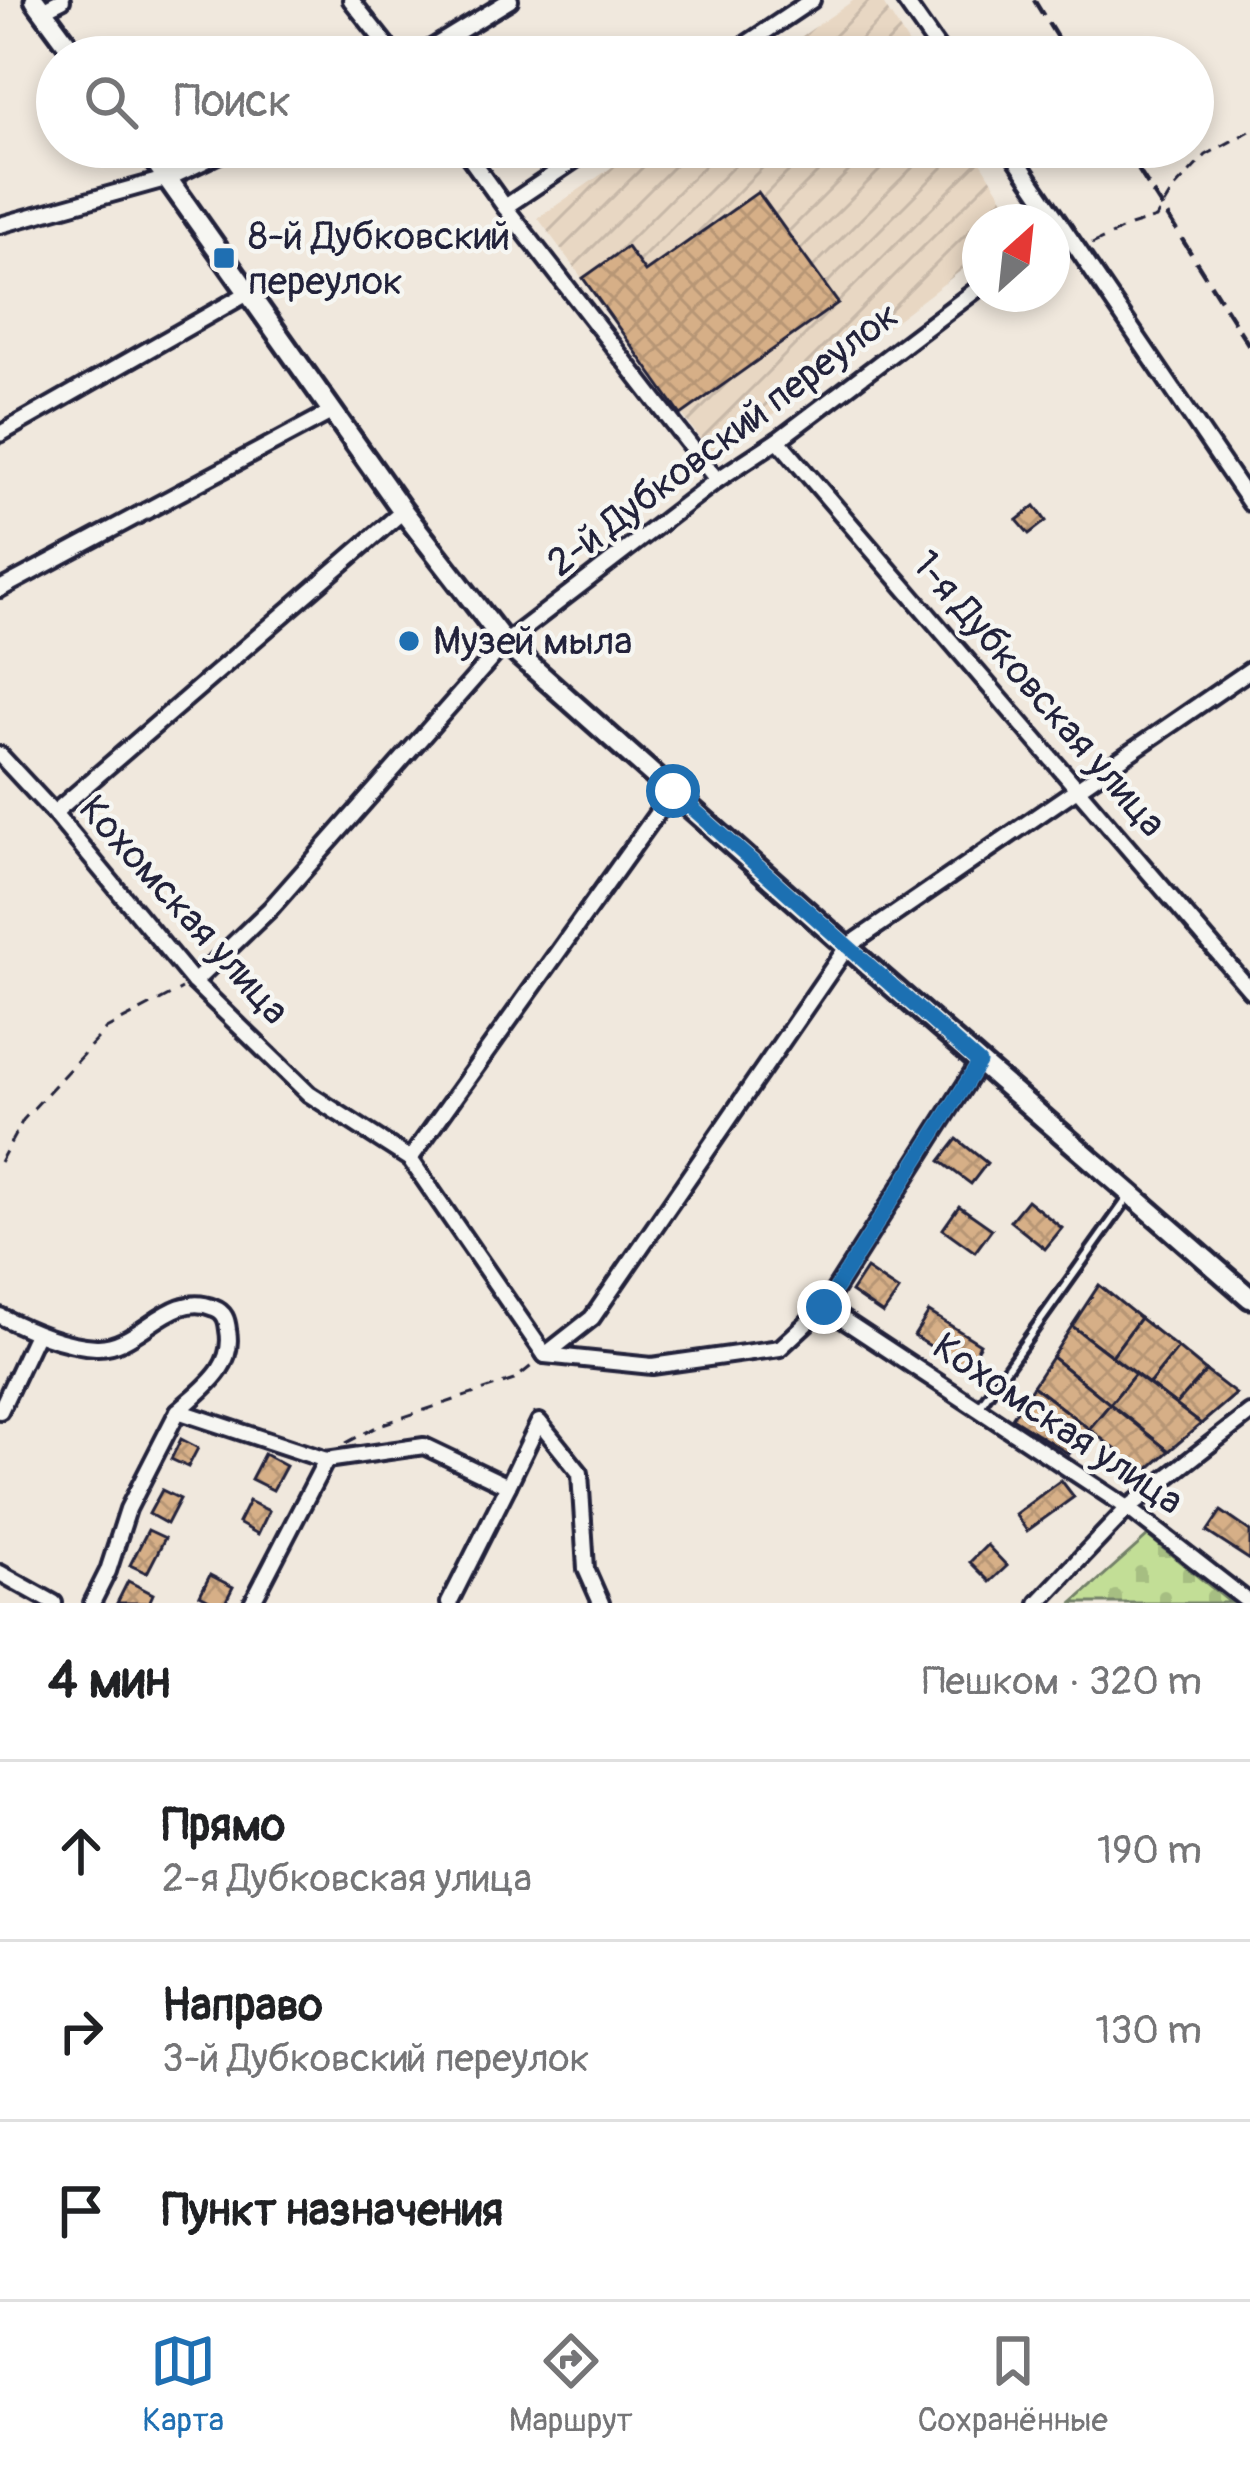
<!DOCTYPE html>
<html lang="ru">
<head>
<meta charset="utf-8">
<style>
	body { margin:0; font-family:Pangolin,sans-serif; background:#f2f2f2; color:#202124 }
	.compass { position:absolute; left:962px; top:204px; width:108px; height:108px; border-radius:50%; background:#fff; box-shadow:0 6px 18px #0003; rotate:27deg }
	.stop { position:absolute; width:36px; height:36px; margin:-27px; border:9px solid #1f6fb2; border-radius:50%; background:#fff }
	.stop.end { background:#1f6fb2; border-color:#fff; box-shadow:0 3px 12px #0008 }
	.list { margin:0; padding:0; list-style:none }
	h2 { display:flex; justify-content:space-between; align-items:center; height:156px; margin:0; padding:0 48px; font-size:51px }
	h2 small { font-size:39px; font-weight:400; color:#757577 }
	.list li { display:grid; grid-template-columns:78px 1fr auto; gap:36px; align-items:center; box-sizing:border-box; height:180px; padding:0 48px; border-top:3px solid #e0e0e0 }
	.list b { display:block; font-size:45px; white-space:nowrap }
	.list p { margin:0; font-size:39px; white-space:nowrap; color:#757577 }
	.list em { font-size:39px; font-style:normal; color:#757577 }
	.icon { flex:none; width:66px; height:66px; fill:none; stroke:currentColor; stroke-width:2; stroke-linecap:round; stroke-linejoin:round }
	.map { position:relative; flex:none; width:1250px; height:1603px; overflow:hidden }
	.search { position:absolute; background:#fff; box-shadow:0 6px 18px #0003; left:36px; right:36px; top:36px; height:132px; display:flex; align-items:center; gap:30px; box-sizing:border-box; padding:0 42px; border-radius:66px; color:#757577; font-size:45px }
	.sheet { height:696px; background:#fff }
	nav { display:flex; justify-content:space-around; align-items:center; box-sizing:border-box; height:168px; border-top:3px solid #e0e0e0; background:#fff; font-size:33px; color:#757577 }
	nav a { display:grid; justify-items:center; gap:6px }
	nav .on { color:#1f6fb2 }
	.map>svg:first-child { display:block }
	.industrial { fill:url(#industrial-furrows) }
	.cemetery { fill:url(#cemetery-stones); stroke:#728068; stroke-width:3 }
	.building { fill:url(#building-cross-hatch); stroke:#22223b; stroke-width:3 }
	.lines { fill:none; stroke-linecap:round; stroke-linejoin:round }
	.lane-casing { stroke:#22223b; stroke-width:15 }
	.street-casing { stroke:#22223b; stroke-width:22 }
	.secondary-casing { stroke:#22223b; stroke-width:27 }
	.path { stroke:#22223b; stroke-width:3; stroke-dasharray:12 9; stroke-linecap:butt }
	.lane { stroke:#f6f6f2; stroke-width:6 }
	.street { stroke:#f6f6f2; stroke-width:14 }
	.secondary { stroke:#f6f6f2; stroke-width:18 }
	.rail { stroke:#22223b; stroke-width:4.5; stroke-dasharray:18 9; stroke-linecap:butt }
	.route { stroke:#1f6fb2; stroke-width:15 }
	.poi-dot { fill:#1f6fb2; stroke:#f6f6f2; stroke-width:4.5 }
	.labels { text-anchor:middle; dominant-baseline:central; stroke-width:9; stroke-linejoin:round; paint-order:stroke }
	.poi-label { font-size:39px; fill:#22223b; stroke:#f6f6f2; text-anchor:start }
	.street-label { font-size:39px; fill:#22223b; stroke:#f6f6f2 }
</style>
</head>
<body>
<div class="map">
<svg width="1250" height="1603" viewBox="0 0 1250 1603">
	<defs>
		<pattern id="industrial-furrows" width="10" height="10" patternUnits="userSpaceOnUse" patternTransform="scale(3)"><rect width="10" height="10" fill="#e8d7c3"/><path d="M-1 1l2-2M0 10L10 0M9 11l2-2" fill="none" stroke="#c7b8a8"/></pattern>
		<pattern id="cemetery-stones" width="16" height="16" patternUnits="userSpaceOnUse" patternTransform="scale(3)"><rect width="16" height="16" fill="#c2de96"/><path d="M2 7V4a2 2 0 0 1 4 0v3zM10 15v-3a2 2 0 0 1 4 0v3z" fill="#a6be82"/></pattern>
		<pattern id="building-cross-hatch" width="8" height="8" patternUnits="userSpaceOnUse" patternTransform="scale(3)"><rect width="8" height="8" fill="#d6af87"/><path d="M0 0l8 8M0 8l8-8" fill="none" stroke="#b79675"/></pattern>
	</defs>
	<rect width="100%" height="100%" fill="#f0e8dd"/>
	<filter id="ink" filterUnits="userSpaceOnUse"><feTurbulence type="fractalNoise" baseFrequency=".00833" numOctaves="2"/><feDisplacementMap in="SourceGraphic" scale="24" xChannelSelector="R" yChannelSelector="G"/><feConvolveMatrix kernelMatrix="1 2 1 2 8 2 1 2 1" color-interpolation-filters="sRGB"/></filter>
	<g filter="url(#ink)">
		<g class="industrial">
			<polygon points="854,0 881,0 917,57 772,57"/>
			<polygon points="641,147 972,147 1018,222 980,222 980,256 715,459 538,218"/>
		</g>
		<polygon class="cemetery" points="1148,1536 1231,1603 1073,1603"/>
		<g class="building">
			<polygon points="758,192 838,303 681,415 583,278 627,247 645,272"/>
			<polygon points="1035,506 1046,521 1029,534 1017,520"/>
			<polygon points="957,1139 987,1163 971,1184 940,1161"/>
			<polygon points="1027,1200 1062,1228 1045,1249 1010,1221"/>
			<polygon points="959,1206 992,1229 975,1252 943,1229"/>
			<polygon points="866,1269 899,1291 883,1314 851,1292"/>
			<polygon points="1099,1285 1140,1318 1112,1356 1072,1326"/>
			<polygon points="929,1312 980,1344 966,1368 914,1336"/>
			<polygon points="1140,1318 1178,1348 1149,1384 1112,1356"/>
			<polygon points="1072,1326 1135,1374 1110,1404 1052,1357"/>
			<polygon points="1178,1348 1206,1371 1176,1405 1149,1384"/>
			<polygon points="1052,1357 1110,1404 1089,1429 1033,1386"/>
			<polygon points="1206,1371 1236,1394 1201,1424 1176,1405"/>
			<polygon points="1135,1374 1201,1424 1169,1451 1110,1404"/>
			<polygon points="1033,1386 1089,1429 1069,1454 1012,1418"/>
			<polygon points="1110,1404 1169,1451 1145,1472 1089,1429"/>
			<polygon points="181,1439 198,1448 188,1467 171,1459"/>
			<polygon points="264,1454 286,1466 273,1490 251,1479"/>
			<polygon points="1061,1480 1074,1497 1027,1531 1015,1514"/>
			<polygon points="162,1490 180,1499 167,1524 149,1514"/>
			<polygon points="249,1501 269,1511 258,1534 238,1523"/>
			<polygon points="1221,1511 1250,1531 1250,1560 1207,1532"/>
			<polygon points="148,1530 165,1538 147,1573 130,1565"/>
			<polygon points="987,1545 1007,1566 990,1582 970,1562"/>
			<polygon points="210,1575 233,1587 225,1603 215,1603 200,1595"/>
			<polygon points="128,1581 153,1594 149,1603 117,1603"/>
		</g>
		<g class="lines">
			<defs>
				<polyline id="lane" points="979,1407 1128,1198"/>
				<g id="street">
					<polyline points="351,0 396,57"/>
					<polyline points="904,0 944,57"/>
					<polyline points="42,10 62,0"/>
					<polyline points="417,57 510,0"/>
					<polyline points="727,57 812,0"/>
					<polyline points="462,147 505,207 717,480"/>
					<polyline points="1008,147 1250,503"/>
					<polyline points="505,207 594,147"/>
					<polyline points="0,225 169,178 234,147"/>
					<polyline points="0,434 248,293"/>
					<polyline points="778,440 1250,990"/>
					<polyline points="0,589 331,412"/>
					<polyline points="0,755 54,813 194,982 309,1094 410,1159 545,1355 652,1366 780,1348 824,1307 979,1063"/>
					<polyline points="54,813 403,511"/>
					<polyline points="194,982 270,909 505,643 717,480 778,440 980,287"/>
					<polyline points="410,1159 673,791"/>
					<polyline points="824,1307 1128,1508 1250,1603"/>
					<path d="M0,1316c30,15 62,29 96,31 44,2 73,-58 118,-39 11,4 13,12 14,22 7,38 -25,58 -50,81l148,49 98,-14 84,40 31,-64 41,51 6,96 15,34"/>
					<polyline points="545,1355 592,1318 847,947 1250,670"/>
					<polyline points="0,1411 36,1334"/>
					<polyline points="0,1573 54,1603"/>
					<polyline points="92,1603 108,1571 128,1509 178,1411"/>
					<polyline points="252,1603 326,1460"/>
					<polyline points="449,1603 508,1486"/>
					<polyline points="1038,1603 1128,1508 1250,1413"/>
				</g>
				<g id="secondary">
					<polyline points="35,0 77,57"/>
					<polyline points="145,147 403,511 505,643 847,947 1250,1298"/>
				</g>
			</defs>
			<use href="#lane" class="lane-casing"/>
			<use href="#street" class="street-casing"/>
			<use href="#secondary" class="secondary-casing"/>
			<g class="path">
				<polyline points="1092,244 1130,226 1156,218 1173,190 1206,155 1250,131"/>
				<polyline points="0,1162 23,1120 106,1029 182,989"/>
				<polyline points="346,1443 380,1425 514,1380 534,1364"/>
			</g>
			<use href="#lane" class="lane"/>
			<use href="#street" class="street"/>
			<use href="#secondary" class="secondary"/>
			<g class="rail">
				<polyline points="1034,0 1069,57"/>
				<polyline points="1124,147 1250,347"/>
			</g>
		</g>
	</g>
	<g class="lines" filter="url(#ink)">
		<polyline class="route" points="673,791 979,1063 824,1307"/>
	</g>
	<g class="poi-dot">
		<rect x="212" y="246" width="24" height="24" rx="6"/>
		<circle cx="409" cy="641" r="12"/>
	</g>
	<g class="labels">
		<g class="poi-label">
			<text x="248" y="236">8-й Дубковский<tspan x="248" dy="45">переулок</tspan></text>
			<text x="433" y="641">Музей мыла</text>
		</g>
		<g class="street-label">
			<text transform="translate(723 439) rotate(-37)">2-й Дубковский переулок</text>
			<text transform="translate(1039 694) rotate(49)">1-я Дубковская улица</text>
			<text transform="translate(184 910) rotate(48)">Кохомская улица</text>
			<text transform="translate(1058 1424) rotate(34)">Кохомская улица</text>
		</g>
	</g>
</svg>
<svg class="compass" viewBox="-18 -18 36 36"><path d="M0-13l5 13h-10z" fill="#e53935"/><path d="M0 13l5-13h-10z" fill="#757577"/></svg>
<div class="stop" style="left:673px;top:791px"></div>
<div class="stop end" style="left:824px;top:1307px"></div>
<div class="search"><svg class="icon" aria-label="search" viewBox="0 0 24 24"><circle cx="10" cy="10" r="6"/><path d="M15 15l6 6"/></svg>Поиск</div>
</div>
<section class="sheet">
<h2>4 мин<small>Пешком · 320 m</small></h2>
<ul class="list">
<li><svg class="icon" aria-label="ahead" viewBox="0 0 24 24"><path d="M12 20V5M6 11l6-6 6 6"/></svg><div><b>Прямо</b><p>2-я Дубковская улица</p></div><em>190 m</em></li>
<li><svg class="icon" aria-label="right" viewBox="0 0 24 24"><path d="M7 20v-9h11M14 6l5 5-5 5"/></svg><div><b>Направо</b><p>3-й Дубковский переулок</p></div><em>130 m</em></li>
<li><svg class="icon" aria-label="arrive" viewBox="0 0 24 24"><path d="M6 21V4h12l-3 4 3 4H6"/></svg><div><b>Пункт назначения</b></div></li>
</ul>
</section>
<nav>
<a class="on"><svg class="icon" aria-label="map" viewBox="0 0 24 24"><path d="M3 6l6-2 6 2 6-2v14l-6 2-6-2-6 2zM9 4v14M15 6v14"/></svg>Карта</a>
<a><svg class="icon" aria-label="directions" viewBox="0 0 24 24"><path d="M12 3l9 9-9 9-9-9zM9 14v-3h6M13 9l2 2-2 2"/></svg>Маршрут</a>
<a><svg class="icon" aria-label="saved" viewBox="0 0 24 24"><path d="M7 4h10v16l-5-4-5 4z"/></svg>Сохранённые</a>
</nav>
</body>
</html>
